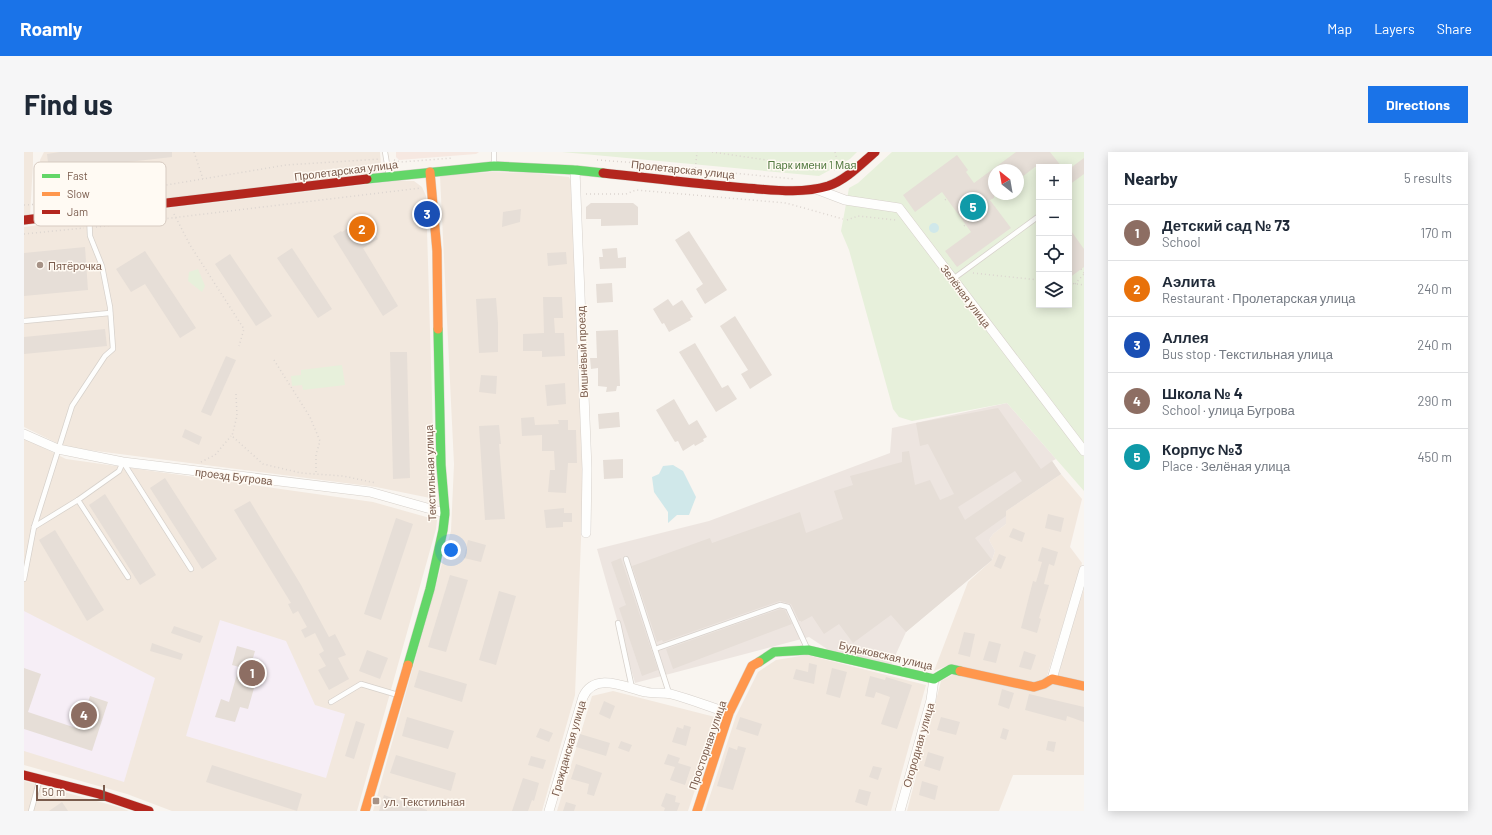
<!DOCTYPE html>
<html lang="en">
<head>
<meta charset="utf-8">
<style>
	body { margin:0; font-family:Barlow,sans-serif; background:#f6f6f7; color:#1f2937 }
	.controls { position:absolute; right:12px; top:12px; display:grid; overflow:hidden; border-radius:0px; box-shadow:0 2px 10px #0003 }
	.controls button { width:36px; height:36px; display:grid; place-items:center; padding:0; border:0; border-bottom:1px solid #e0e1e3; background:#fff; color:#1f2937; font:20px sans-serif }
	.compass { position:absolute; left:964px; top:12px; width:36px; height:36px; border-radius:50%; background:#fff; box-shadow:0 2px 10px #0003; rotate:329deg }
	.scale { position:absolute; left:12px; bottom:10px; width:69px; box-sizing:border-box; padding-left:4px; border:2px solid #7a5c4d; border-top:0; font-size:11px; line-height:14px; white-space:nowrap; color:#7a5c4d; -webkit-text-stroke:3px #fffaf3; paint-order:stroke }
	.you { position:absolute; left:427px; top:398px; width:14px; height:14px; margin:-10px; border:3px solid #fff; border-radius:50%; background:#1a73e8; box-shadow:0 0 0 6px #1a73e833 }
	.badge { display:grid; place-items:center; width:26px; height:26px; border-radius:50%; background:#1a73e8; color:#fff; font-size:13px; font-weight:700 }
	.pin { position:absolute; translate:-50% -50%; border:2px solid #fff; box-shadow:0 1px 4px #0006 }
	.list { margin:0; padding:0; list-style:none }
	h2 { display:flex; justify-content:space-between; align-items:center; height:52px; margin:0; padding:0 16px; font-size:17px }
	h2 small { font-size:13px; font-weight:400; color:#747a83 }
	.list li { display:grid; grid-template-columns:26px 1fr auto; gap:12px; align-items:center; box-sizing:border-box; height:56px; padding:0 16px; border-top:1px solid #e0e1e3 }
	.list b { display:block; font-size:15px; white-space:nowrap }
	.list p { margin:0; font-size:13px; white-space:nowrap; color:#747a83 }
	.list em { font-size:13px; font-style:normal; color:#747a83 }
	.icon { flex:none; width:22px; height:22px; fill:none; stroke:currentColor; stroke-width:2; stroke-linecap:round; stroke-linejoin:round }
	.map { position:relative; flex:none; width:1060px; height:659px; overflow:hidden; border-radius:0px }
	header { display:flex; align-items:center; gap:24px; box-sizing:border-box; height:56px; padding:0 20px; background:#1a73e8; color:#fff }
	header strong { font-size:19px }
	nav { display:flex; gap:22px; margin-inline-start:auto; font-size:14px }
	.intro { display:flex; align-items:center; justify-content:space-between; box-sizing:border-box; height:96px; padding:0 24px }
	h1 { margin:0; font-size:28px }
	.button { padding:10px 18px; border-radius:0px; background:#1a73e8; color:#fff; font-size:14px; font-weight:700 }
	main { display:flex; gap:24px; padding:0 24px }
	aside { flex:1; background:#fff; border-radius:0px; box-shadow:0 2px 10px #0003 }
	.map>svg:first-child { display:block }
	.residential { fill:#f2e8de }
	.commercial { fill:#f6e8e1 }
	.industrial { fill:#ede5e0 }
	.education { fill:#f6eef6 }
	.green { fill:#e7f0db; fill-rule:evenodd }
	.water { fill:#d0e8ea }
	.building { fill:#e6ded7; fill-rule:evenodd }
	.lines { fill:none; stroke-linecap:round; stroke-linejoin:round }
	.lane-casing { stroke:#d7d1cb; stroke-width:6 }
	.street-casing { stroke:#d7d1cb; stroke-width:10 }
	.fast-casing { stroke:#d9d2cb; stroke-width:10 }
	.slow-casing { stroke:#d9d2cb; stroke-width:10 }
	.jam-casing { stroke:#d9d2cb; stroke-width:10 }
	.path { stroke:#dcd5d0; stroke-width:1.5; stroke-dasharray:1 3; stroke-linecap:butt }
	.lane { stroke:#fefefd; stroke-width:4.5 }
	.street { stroke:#fefefd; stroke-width:9 }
	.fast { stroke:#63d668; stroke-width:9 }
	.slow { stroke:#ff974d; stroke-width:9 }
	.jam { stroke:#b3261e; stroke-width:9 }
	.poi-dot { fill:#a69286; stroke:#fffaf3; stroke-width:1.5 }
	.labels { text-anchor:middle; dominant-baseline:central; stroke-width:3; stroke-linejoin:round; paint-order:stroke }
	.park-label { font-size:11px; fill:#537a41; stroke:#fffaf3 }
	.street-label { font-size:11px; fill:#7a5c4d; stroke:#fffaf3 }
	.poi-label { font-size:11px; fill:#7a5c4d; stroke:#fffaf3; text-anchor:start }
	.key { fill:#fffaf3; stroke:#d7cbc1; stroke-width:1 }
	.key-label { font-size:11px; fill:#7a5c4d }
</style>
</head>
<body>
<header>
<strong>Roamly</strong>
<nav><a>Map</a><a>Layers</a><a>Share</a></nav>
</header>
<div class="intro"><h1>Find us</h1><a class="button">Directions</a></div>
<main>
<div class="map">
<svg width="1060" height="659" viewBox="0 0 1060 659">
	<rect width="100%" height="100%" fill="#f9f5f0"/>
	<g class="residential">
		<polygon points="0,0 9,0 9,12 6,63 0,64"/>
		<polygon points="20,0 356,0 357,14 352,21 21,61 16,8"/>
		<polygon points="468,20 508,21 545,25 548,31 559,336 551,543 518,659 349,659 427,379 430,312 416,24"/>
		<polygon points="373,29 390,29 398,35 402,44 411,347 352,335 41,295 0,275 0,75 87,63"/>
		<polygon points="0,286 42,307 349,350 413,368 412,377 333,659 148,659 103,642 0,613"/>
		<polygon points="1037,322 1058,347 1046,395 1058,411 1022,527 1012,531 927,512 910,519 944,430 968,408 971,399 965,388 969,382 982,372 982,359"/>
		<polygon points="1060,437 1060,530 1031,522"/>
		<polygon points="783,503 902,533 867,659 681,659 712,564 734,520 752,508"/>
		<polygon points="930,522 1033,531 1060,538 1060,623 989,623 975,659 883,659 917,529"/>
		<polygon points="589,539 695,566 664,659 533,659 568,544"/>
		<polygon points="0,629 98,656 105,659 0,659"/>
	</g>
	<polygon class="commercial" points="372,0 455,0 452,2 375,8 372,5"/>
	<polygon class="industrial" points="983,251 1032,307 1028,309 1037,322 982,359 982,372 969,382 965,388 971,399 968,408 882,480 866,515 809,501 785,485 611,531 573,397 685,369 866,301 868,276"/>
	<g class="education">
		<polygon points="0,459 131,526 100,630 0,599"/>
		<polygon points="196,468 262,489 291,553 321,562 302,626 162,584"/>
	</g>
	<g class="green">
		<polygon points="538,0 833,0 826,7 795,24"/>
		<path d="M868,0h192v339l-77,-88 -95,18 -13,-4 -6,-8 -44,-159 -8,-19 8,-43 9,-5zM1015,15h30v138h-30zM970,18h24v24h-24z"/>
		<polygon points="174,117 181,134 178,140 164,129 165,120"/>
		<polygon points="318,213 321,233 279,238 278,233 268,234 267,224 277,223 277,218"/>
	</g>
	<g class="water">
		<circle cx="910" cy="76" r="5"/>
		<polygon points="649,313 659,319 672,345 665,363 653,363 644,371 644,360 630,340 628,325 635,322 639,314"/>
	</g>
	<g class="building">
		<polygon points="36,0 148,0 148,5 25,19 23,2"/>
		<polygon points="992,0 1026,0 1038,15 1011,15 994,28 994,18 970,18 970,46 966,48 987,76 933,115 921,99 947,80 918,40 891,60 879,43 933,3 944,18 942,20 950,31"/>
		<polygon points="1060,6 1060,22 1045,33 1045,17"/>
		<polygon points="567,51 609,51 614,55 614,73 577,74 577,67 562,67 562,55"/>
		<polygon points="497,57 496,70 478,75 479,60"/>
		<polygon points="340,66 354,87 339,96 374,154 359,164 309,84 317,79 318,80"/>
		<polygon points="1045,76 1060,97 1060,115 1045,126"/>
		<polygon points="665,79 703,138 681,152 672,137 679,132 651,88"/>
		<polygon points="61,95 64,138 0,144 0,101"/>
		<polygon points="268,96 308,157 294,166 253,106"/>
		<polygon points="593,96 594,106 602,105 602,116 576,117 575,105 579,105 578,97"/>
		<polygon points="121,99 172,176 156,186 121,132 107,140 92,117"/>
		<polygon points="542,100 543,112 524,114 523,101"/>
		<polygon points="206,102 248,164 232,174 191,112"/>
		<polygon points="588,131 589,150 573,151 572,132"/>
		<polygon points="519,145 538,145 539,166 530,166 531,181 540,181 541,204 518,205 518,199 499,199 499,182 520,181"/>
		<polygon points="472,146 474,171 474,200 455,201 452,147"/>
		<polygon points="644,147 649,154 658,148 669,165 666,166 667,168 645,180 640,171 638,172 629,157"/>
		<polygon points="711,164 748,223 726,237 717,222 724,218 696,174"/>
		<polygon points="81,177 83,194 0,202 0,185"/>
		<polygon points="594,178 596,234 593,234 592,239 582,240 583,235 574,234 574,216 567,217 566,206 573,206 572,179"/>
		<polygon points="671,191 698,236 704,233 713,247 692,260 655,200"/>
		<polygon points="366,200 383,200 386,326 369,327"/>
		<polygon points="202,204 212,208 187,264 177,260"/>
		<polygon points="457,223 473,224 472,242 455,240"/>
		<polygon points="541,231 542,252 523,254 521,233"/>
		<polygon points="650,247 665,273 673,268 683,285 679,287 680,289 671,294 670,292 659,299 654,289 651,290 632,258"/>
		<path d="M974,256l43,61 11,-8 9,13 -55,37v5l-31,22 17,22 -86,72 -15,-17 -38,28 -14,-19 -15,10 -12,-18 -11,6v-1h-2l-8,-17 -11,-3 -117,41 -1,-2 -5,2 -25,-76 78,-28 2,5 88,-31 6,21 37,-14 -9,-28 19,-6 -3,-9 52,-14v-10l7,-1 6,34 15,-5 10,20 14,-6 -26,-50 -8,2 -4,-23zM991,319l7,10 -57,39 -7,-13z"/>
		<polygon points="595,260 596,275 575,277 574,262"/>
		<polygon points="510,265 511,273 535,272 534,268 544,268 544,278 552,278 553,311 544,311 542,341 524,340 526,318 531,318 530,299 518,299 518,283 498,284 497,266"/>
		<polygon points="475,273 477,292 475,292 481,367 461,368 455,274"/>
		<polygon points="161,277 178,285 175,293 158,285"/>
		<polygon points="599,307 599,326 580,327 579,308"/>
		<polygon points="141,326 193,407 178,417 126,336"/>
		<polygon points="81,342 132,423 116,433 65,353"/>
		<polygon points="226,349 277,433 305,485 311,482 322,503 314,506 325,527 305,538 294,518 302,514 295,502 300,499 291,481 281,486 277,478 283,475 274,459 269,462 264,452 267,451 210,358"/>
		<polygon points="540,356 540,361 548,361 548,370 539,370 539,375 522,376 520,358"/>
		<polygon points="1024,362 1040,366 1037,380 1021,376"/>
		<polygon points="372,366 389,372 357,468 340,462"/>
		<polygon points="989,376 1001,381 998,390 985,385"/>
		<polygon points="31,378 80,458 63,469 15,388"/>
		<polygon points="444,388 462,393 457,410 440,406"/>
		<polygon points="1018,395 1034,400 1030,414 1025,412 1020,432 1025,433 1015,466 1017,467 1013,481 997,476 1009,429 1012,430 1018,410 1014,409"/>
		<polygon points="975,402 982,405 977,417 970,414"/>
		<polygon points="597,406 634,518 618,524 595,456 602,453 587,410"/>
		<polygon points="426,423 444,428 422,500 404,495"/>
		<polygon points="475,439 492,444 472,513 455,508"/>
		<polygon points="756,457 761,458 768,472 649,517 642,497"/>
		<polygon points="150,474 179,484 176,491 147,481"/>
		<polygon points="940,480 951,482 946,505 934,502"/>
		<polygon points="965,489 977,492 972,511 959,508"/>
		<polygon points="128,491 159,502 157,508 126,499"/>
		<polygon points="213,494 231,499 226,516 235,519 224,557 216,555 211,570 191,565 197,547 205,550 215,515 208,513"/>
		<polygon points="343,498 364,506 356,527 335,519"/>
		<polygon points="1000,499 1012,503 1007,518 995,515"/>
		<polygon points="785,511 793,513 790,532 769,527 772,517 784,520"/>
		<polygon points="0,516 17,522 4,560 55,577 66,544 84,550 68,599 0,577"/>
		<polygon points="808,516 823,520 816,546 802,542"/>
		<polygon points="395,518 443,532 438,550 390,535"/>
		<polygon points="846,524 861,528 862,525 888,533 873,577 857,572 866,545 852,540 850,546 841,544"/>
		<polygon points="978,537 990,541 985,557 974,553"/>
		<polygon points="1005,542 1060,555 1060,570 1043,564 1042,569 1001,558"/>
		<polygon points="580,549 591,554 586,567 575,562"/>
		<polygon points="383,565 430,579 424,597 378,584"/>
		<polygon points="716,565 738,572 734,584 712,577"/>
		<polygon points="917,565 936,570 932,583 913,578"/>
		<polygon points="332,569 341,572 330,607 321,604"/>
		<polygon points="660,573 667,575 662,594 648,590 653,575 659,577"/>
		<polygon points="516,576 529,581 525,590 512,585"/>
		<polygon points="979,576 985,578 982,588 976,586"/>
		<polygon points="556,582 586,591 582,604 552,595"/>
		<polygon points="597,589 608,593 605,600 594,596"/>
		<polygon points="1024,589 1032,590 1030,600 1022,598"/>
		<polygon points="714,594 722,596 709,638 693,634 705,595 713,598"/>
		<polygon points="904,600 920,605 916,619 900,614"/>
		<polygon points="644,602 656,606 654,611 667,615 661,633 646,628 651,615 640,612"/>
		<polygon points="372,603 432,621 427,639 366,621"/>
		<polygon points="507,604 522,608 519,617 504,613"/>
		<polygon points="552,612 578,621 570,644 563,642 565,632 547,627"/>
		<polygon points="188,613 278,642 273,659 182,630"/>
		<polygon points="849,614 858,616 854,628 845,625"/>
		<polygon points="499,626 515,631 510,649 508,648 504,659 488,659"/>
		<polygon points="898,629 914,634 911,648 895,643"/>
		<polygon points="835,637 847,640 843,654 831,650"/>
		<polygon points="642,641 652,644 651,650 656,651 653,659 640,659 641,656 637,654"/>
		<polygon points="360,643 403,658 403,659 355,659"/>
		<polygon points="38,650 44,659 25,659"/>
		<polygon points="542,650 552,653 550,659 539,659"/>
	</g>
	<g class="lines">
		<defs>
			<g id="lane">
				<polyline points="361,0 365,24"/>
				<polyline points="470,13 470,0"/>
				<polyline points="929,127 1015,64"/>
				<polyline points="0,169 86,161"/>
				<polyline points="99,310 167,417"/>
				<polyline points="54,348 104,425"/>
				<polyline points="10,375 54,348 95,319 99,310"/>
				<polyline points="602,407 645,541"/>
				<polyline points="0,427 10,375 48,254 81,204 89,197 86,155 78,114 66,84 65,62"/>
				<polyline points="594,471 608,536"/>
				<polyline points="631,497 756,453 764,455 783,496"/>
				<polyline points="307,550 337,532 374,543"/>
				<polyline points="7,659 15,630"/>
			</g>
			<g id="street">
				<polyline points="551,18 563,317 562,381"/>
				<polyline points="792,37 821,48 875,56 1060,299"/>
				<polyline points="0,282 34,297 99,310 346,340 421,361"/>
				<polyline points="1028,527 1060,418"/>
				<path d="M525,659l34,-114c12,-26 43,-9 63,-5 8,2 17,0 25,2 19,5 39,13 58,19"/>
				<polyline points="876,659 907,548 910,527"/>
			</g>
			<g id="fast">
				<polyline points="343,27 470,14 551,18 579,21"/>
				<polyline points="735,510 750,500 784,498 910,527 927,517 936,519"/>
				<polyline points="384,513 406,437 419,378 421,361 417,313 414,177"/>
			</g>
			<g id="slow">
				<polyline points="406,20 413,99 414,177"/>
				<polyline points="936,519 1010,535 1020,532 1028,527 1060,534"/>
				<polyline points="341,659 384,513"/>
				<polyline points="673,659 705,561 728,514 735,510"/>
			</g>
			<g id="jam">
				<path d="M579,21c47,5 95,11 143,15 27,2 55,6 82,-2 18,-6 33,-22 47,-34"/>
				<polyline points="0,68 343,27"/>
				<polyline points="0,623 75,642 125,659"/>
			</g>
		</defs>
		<use href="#lane" class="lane-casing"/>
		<use href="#street" class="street-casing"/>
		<use href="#fast" class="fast-casing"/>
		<use href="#slow" class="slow-casing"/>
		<use href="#jam" class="jam-casing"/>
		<g class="path">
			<polyline points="170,0 179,27"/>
			<polyline points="688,0 811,18"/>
			<polyline points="811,0 815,16"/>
			<polyline points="370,8 377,10 429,6"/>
			<polyline points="573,8 614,11 647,16"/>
			<polyline points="671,20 673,0"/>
			<polyline points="676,20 688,19 770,27"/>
			<polyline points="562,42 602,42 612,38 762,51 819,67"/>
			<polyline points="921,48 924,46"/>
			<polyline points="0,53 35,51 262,13 356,7"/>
			<polyline points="150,62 166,93 220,177 215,194"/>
			<polyline points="823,68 834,64 872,68"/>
			<polyline points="940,74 943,72"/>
			<polyline points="72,75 397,36"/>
			<polyline points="0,82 60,76"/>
			<polyline points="1057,117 1060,121"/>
			<polyline points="949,121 1015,128"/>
			<polyline points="1045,131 1060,133"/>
			<polyline points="1051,132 1060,122"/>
			<polyline points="250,208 286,265 296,289 292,303 292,322"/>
			<polyline points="212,242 213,264 208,284 239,312 277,321 319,324 352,331"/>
			<polyline points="177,310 191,303 207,284"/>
		</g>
		<use href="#lane" class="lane"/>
		<use href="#street" class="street"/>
		<use href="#fast" class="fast"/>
		<use href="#slow" class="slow"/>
		<use href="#jam" class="jam"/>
	</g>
	<g class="poi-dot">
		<circle cx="16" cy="113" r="4"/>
		<rect x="348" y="645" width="8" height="8" rx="2"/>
	</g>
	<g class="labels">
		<g class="park-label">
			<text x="788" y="12">Парк имени 1 Мая</text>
		</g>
		<g class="street-label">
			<text transform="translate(659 17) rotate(6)">Пролетарская улица</text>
			<text transform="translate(322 18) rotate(-7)">Пролетарская улица</text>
			<text transform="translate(942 144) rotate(53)">Зелёная улица</text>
			<text transform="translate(558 200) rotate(-92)">Вишнёвый проезд</text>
			<text transform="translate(406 321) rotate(-92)">Текстильная улица</text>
			<text transform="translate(210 324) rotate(7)">проезд Бугрова</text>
			<text transform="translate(862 503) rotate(13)">Будьковская улица</text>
			<text transform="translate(683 593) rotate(-71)">Просторная улица</text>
			<text transform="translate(894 593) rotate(-74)">Огородная улица</text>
			<text transform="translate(544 596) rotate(-74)">Гражданская улица</text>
		</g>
		<g class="poi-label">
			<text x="24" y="113">Пятёрочка</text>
			<text x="360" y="649">ул. Текстильная</text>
		</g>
	</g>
	<rect x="10" y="10" width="132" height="64" rx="6" class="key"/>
	<rect x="18" y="22" width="18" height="4" fill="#63d668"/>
	<rect x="18" y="40" width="18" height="4" fill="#ff974d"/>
	<rect x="18" y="58" width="18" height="4" fill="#b3261e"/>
	<g class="key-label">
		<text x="43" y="28">Fast</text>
		<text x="43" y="46">Slow</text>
		<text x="43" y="64">Jam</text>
	</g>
</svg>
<div class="controls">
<button>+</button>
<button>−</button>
<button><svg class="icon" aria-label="locate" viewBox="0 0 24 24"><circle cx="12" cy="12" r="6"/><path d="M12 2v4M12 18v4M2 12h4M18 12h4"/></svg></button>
<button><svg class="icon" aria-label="layers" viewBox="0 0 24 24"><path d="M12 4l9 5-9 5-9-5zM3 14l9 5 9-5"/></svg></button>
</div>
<svg class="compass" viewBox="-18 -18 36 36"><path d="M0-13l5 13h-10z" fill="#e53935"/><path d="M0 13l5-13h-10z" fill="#747a83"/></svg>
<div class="scale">50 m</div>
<div class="you"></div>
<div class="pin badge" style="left:228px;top:521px;background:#8d6e63">1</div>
<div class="pin badge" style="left:338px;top:77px;background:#e8710a">2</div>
<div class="pin badge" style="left:403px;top:62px;background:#1a4fb4">3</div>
<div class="pin badge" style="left:60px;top:563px;background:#8d6e63">4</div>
<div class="pin badge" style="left:949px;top:55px;background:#0f9aa8">5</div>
</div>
<aside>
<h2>Nearby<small>5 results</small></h2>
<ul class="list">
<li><span class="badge" style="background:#8d6e63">1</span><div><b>Детский сад № 73</b><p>School</p></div><em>170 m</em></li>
<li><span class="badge" style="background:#e8710a">2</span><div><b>Аэлита</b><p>Restaurant · Пролетарская улица</p></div><em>240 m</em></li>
<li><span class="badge" style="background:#1a4fb4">3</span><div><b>Аллея</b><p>Bus stop · Текстильная улица</p></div><em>240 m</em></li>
<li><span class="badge" style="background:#8d6e63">4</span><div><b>Школа № 4</b><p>School · улица Бугрова</p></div><em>290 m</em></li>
<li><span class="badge" style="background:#0f9aa8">5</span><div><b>Корпус №3</b><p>Place · Зелёная улица</p></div><em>450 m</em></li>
</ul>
</aside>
</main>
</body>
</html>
